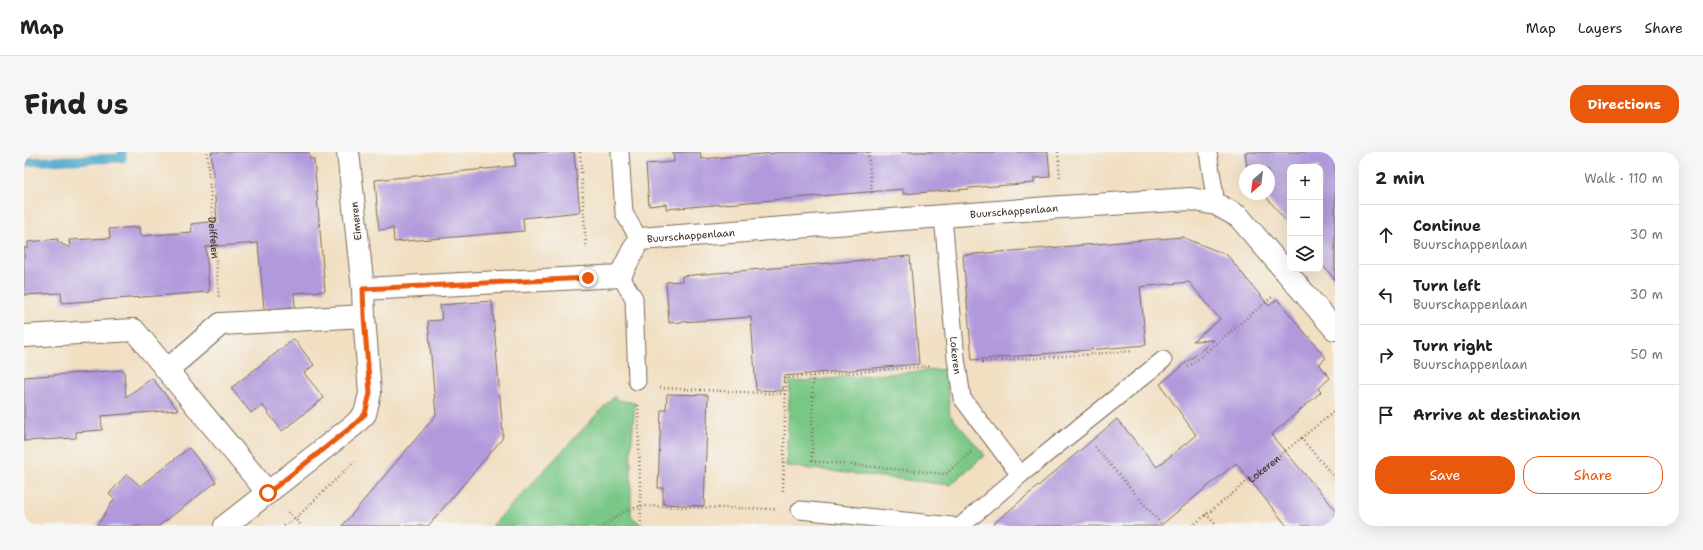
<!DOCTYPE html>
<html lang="en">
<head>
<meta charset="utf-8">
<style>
	body { margin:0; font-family:"Shantell Sans",sans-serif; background:#f6f6f6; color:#202124 }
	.controls { position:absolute; right:12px; top:12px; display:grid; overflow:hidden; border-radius:8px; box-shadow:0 4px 16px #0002 }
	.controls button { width:36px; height:36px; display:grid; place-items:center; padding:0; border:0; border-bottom:1px solid #e0e0e0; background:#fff; color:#202124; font:20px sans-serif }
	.compass { position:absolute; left:1215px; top:12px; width:36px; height:36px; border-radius:50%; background:#fff; box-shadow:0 4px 16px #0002; rotate:208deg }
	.stop { position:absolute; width:12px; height:12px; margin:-9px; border:3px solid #ea580c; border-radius:50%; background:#fff }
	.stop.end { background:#ea580c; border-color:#fff; box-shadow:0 1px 4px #0008 }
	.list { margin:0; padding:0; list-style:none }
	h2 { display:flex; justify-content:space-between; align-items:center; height:52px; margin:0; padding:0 16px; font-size:17px }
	h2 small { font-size:13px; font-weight:400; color:#757577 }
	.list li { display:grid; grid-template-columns:26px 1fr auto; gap:12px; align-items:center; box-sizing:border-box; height:60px; padding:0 16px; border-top:1px solid #e0e0e0 }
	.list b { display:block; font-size:15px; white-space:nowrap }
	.list p { margin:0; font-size:13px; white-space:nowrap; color:#757577 }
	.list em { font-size:13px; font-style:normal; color:#757577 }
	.actions { display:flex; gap:8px; padding:12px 16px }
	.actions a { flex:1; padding:9px 0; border:1px solid #ea580c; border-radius:16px; text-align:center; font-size:14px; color:#ea580c }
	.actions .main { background:#ea580c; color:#fff }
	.icon { flex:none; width:22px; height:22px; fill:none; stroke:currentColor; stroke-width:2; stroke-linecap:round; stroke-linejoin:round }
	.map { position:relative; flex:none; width:1311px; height:374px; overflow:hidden; border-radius:16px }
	header { display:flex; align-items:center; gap:24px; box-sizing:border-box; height:56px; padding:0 20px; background:#fff; border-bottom:1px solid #e0e0e0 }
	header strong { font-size:19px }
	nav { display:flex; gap:22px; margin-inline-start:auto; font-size:14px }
	.intro { display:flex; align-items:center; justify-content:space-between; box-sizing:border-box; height:96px; padding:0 24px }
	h1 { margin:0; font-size:28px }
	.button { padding:10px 18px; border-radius:16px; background:#ea580c; color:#fff; font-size:14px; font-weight:700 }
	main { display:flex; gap:24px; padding:0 24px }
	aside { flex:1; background:#fff; border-radius:16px; box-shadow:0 4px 16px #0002 }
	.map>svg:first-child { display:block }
	.green { fill:#79c786; stroke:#5a7852 }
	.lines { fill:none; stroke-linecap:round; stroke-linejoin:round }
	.stream { stroke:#4ca6ca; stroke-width:9 }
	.building { fill:#b199db }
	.service-casing { stroke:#7b6957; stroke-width:19 }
	.pedestrian-casing { stroke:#7b6957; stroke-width:24 }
	.minor-casing { stroke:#7b6957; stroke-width:24 }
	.path { stroke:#7b6957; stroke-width:2.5; stroke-dasharray:1 3; stroke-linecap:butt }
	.service { stroke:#fff; stroke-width:17 }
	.pedestrian { stroke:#fff; stroke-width:22 }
	.minor { stroke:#fff; stroke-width:22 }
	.route { stroke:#ea580c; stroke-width:5 }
	.labels { text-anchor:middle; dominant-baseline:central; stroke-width:3; stroke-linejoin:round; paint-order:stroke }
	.street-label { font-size:10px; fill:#3b2a1e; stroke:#f6f6f2 }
</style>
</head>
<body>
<header>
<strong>Map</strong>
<nav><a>Map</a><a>Layers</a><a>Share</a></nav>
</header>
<div class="intro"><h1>Find us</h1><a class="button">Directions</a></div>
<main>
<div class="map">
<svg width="1311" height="374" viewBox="0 0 1311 374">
	<rect width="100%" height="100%" fill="#f6f6f2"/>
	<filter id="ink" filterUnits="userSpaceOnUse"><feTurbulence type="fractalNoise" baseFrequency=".025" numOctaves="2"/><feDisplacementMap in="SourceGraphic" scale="8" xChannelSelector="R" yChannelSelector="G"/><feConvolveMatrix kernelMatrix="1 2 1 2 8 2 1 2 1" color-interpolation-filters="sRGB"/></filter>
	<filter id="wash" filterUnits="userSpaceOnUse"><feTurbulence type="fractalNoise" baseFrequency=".012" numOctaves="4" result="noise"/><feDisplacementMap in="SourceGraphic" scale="16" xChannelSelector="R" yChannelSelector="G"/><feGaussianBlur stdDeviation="0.9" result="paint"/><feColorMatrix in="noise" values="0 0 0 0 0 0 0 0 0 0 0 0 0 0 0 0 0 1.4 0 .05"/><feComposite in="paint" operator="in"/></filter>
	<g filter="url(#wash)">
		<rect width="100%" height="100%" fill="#f1dfc2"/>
		<g class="green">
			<polygon points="922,217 926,263 961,303 926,333 762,314 766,230"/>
			<polygon points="590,244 594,248 611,251 607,298 607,364 619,374 468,374"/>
		</g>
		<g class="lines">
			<polyline class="stream" points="0,10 98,6 98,0"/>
		</g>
		<g id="blocks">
			<g class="building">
				<polygon points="187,0 285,0 286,7 290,7 301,139 270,141 271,155 240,157 234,91 182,95 185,140 38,151 37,141 0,143 0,96 4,96 4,90 34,87 34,90 46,96 45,88 86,86 85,77 115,75 116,84 168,80 167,72 193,69"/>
				<polygon points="490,0 550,0 556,60 499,66 500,79 431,85 370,90 369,76 355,78 351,28 492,14"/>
				<polygon points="649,0 676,0 677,7 762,0 1024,0 1026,25 1010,26 1010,31 945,36 945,37 879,42 879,37 642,57 642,52 625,54 622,12 650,10"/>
				<polygon points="1221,0 1311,0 1311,128 1296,110 1296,15 1266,15 1266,74 1240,42 1245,42 1245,18 1223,18"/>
				<polygon points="1158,85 1203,103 1245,154 1253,147 1302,206 1295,212 1306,226 1294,237 1297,240 1247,283 1311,357 1311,374 1263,374 1212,311 1136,374 967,374 1093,267 1133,315 1172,283 1136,232 1190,188 1169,189 1196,167 1165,130 1116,135 1122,193 948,208 939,103"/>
				<polygon points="886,104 895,212 760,224 759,239 732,238 727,165 645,171 642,130 658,129 658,124"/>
				<polygon points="468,149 479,282 478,287 404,374 318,374 412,263 404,169 418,168 416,153"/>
				<polygon points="270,187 290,213 280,221 300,246 258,279 238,253 227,261 207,236"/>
				<polygon points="100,218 102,245 128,226 154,258 77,264 78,278 52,280 52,286 0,289 0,225"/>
				<polygon points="643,242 684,243 680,354 639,352 639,336 634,336 637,258 642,258"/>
				<polygon points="165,296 192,330 135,374 73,374 90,347 85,342 103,322 116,334"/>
			</g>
		</g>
	</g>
	<g filter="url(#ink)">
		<use href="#blocks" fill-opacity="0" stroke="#7b6957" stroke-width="1"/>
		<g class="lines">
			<defs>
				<g id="service">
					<polyline points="596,0 600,61 615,87"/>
					<polyline points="1184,0 1192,52"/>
					<path id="s3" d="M919,65l13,141 6,40 58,77"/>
					<polyline points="596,124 610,146 613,229"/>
					<polyline points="776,358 928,374"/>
					<polyline points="937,374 996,323 1139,208"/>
				</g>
				<polyline id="pedestrian" points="197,172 340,164"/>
				<g id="minor">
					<path id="s4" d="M339,137l257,-13 19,-37 423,-32 129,-8 25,5 23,13 96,112"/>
					<polyline points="0,184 110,178 244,341"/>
					<polyline points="143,218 197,172"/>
					<polyline points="201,374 330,273 341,262 346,241 340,164 339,137 324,0"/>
				</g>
			</defs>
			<use href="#service" class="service-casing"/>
			<use href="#pedestrian" class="pedestrian-casing"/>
			<use href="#minor" class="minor-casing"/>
			<g class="path">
				<path id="s1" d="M183,0l12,146"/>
				<polyline points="556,0 562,97"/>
				<polyline points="844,0 848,41"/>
				<polyline points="1034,0 1036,27"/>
				<polyline points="958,210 1109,199"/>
				<polyline points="1164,215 1248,145"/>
				<polyline points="789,224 788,309 922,322 947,300"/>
				<polyline points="636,236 761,242"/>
				<polyline points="614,253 617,374"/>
				<polyline points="1277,286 1311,326"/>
				<polyline points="1071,295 1139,374"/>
				<polyline points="759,339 762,226 907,214"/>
				<polyline points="264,360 278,374"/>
				<polyline points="1182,362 1193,374"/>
				<polyline points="260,374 271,367 331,309"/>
				<polyline points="579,374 601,359 618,354 751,357"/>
				<path id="s2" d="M1168,374l143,-115"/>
			</g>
			<use href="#service" class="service"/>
			<use href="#pedestrian" class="pedestrian"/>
			<use href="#minor" class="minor"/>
		</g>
	</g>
	<g class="lines" filter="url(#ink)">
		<polyline class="route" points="244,341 330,273 341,262 346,241 340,164 339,137 564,126"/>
	</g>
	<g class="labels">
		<g class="street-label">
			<text stroke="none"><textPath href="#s4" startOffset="675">Buurschappenlaan</textPath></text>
			<text transform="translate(332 69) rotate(-96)">Eimeren</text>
			<text stroke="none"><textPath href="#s4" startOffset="351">Buurschappenlaan</textPath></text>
			<text stroke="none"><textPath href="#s1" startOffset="86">Deiffelen</textPath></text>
			<text stroke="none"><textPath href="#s3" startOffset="139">Lokeren</textPath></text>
			<text stroke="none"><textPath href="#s2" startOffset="92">Lokeren</textPath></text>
		</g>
	</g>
</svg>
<div class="controls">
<button>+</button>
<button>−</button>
<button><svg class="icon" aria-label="layers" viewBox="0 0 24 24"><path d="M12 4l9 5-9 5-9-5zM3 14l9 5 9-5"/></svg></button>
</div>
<svg class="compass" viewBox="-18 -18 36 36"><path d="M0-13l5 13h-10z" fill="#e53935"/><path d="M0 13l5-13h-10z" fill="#757577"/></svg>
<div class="stop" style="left:244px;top:341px"></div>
<div class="stop end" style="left:564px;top:126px"></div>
</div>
<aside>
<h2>2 min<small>Walk · 110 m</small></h2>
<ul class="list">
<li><svg class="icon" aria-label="ahead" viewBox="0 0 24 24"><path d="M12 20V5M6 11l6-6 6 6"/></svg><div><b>Continue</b><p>Buurschappenlaan</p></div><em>30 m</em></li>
<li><svg class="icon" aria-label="left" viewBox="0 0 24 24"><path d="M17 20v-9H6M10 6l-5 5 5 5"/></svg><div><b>Turn left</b><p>Buurschappenlaan</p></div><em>30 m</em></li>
<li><svg class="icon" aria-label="right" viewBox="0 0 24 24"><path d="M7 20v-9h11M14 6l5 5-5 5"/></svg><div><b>Turn right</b><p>Buurschappenlaan</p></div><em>50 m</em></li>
<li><svg class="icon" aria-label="arrive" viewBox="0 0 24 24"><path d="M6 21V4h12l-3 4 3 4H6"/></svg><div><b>Arrive at destination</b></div></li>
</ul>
<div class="actions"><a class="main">Save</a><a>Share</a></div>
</aside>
</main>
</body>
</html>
